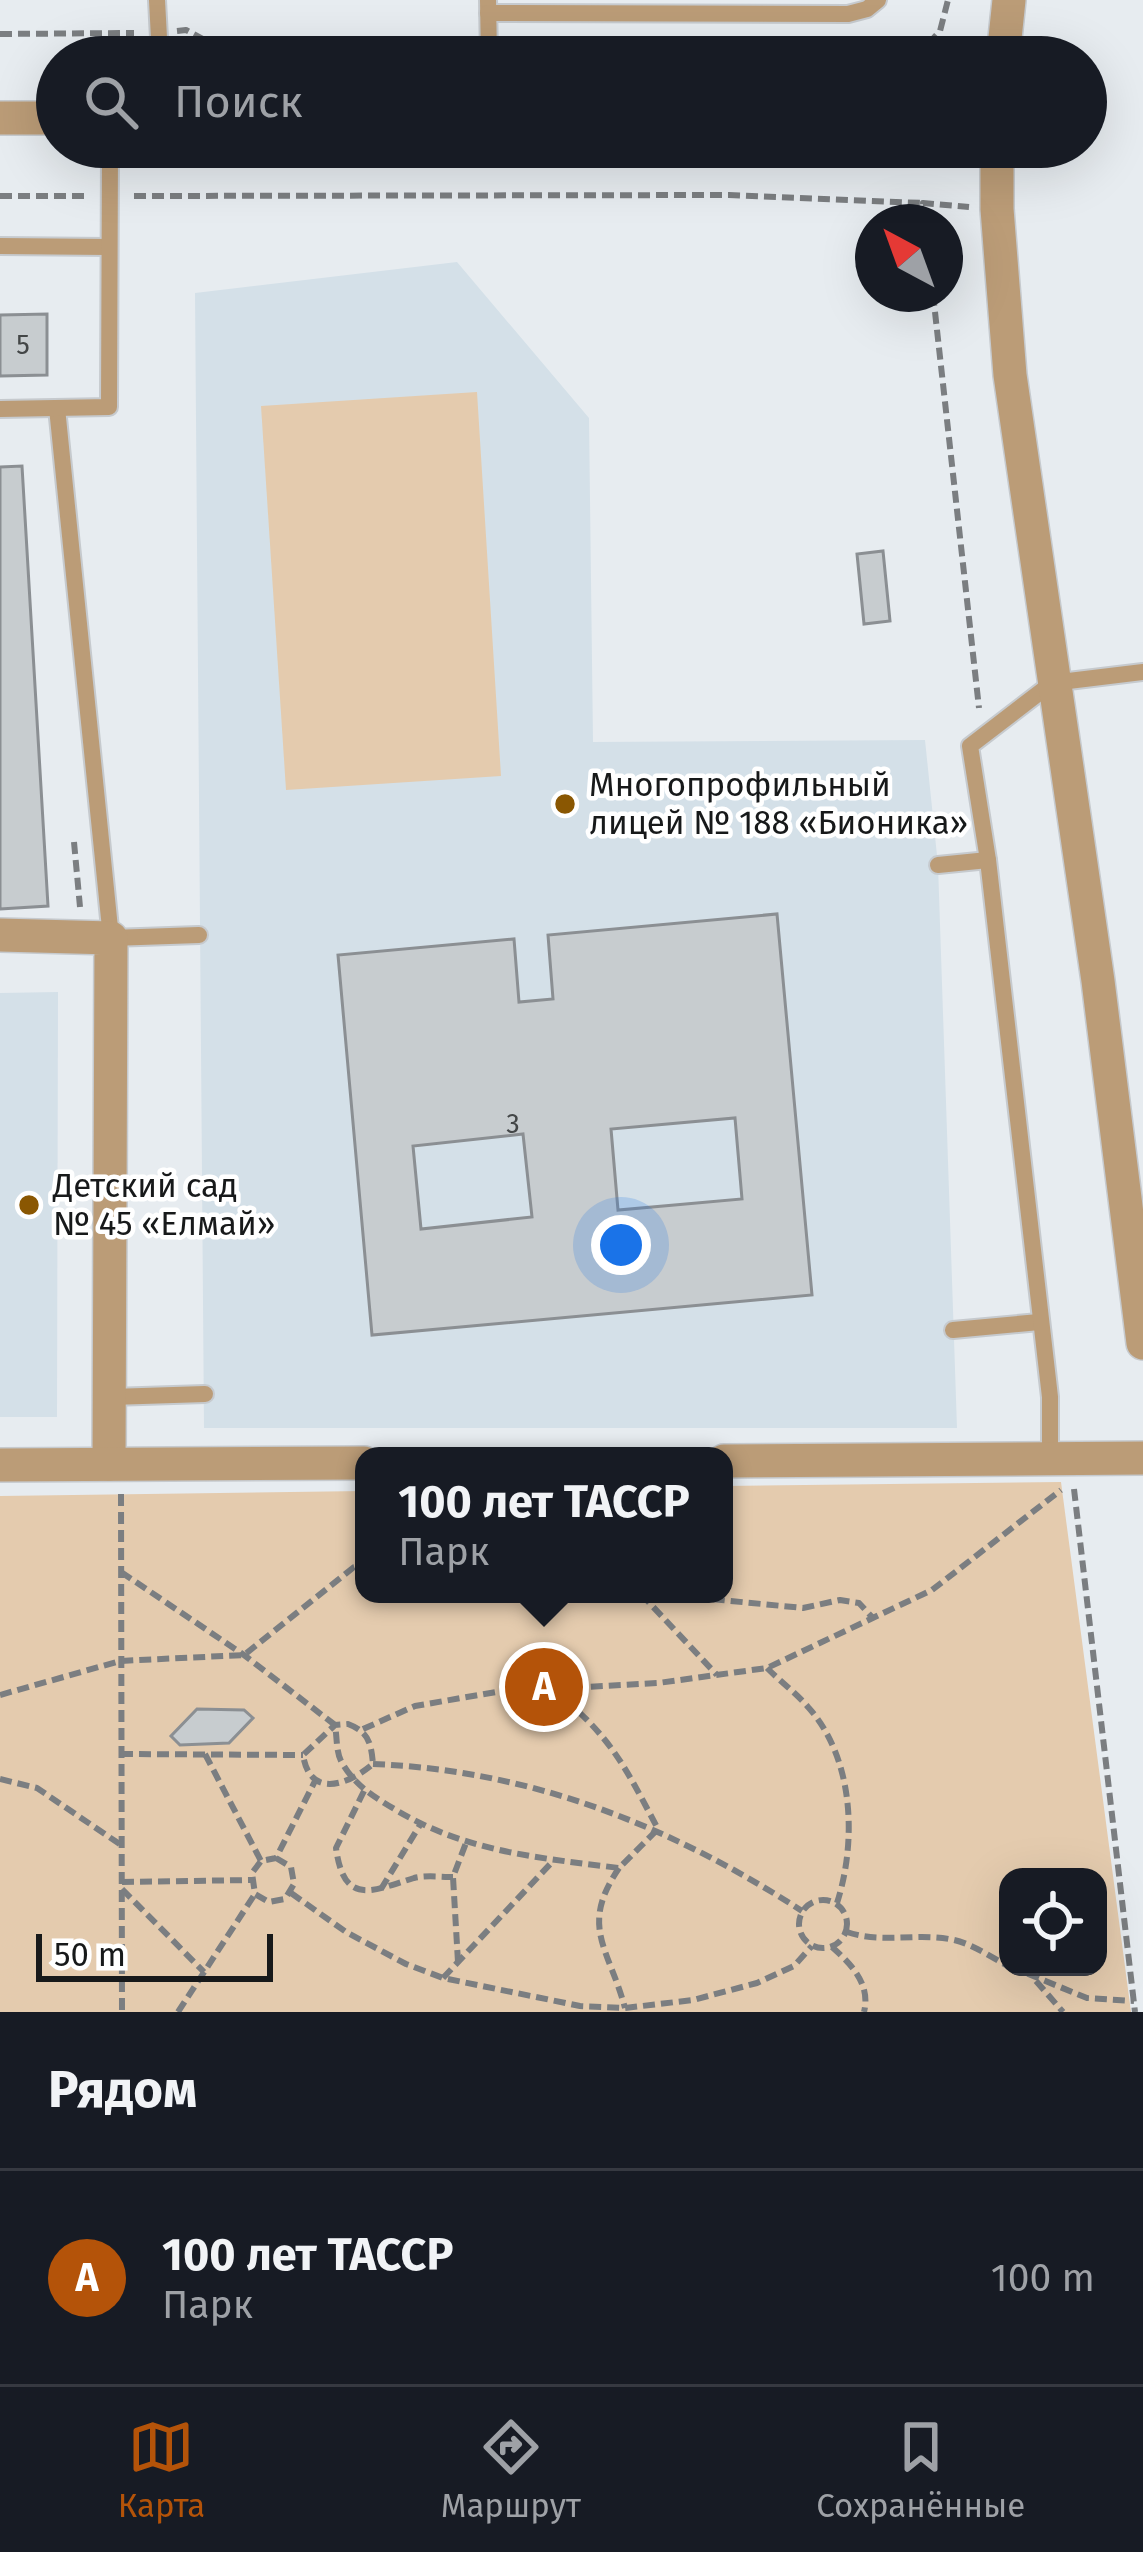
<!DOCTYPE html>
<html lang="ru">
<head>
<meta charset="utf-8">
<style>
	body { margin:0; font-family:"Fira Sans",sans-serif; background:#242831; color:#f1f3f6 }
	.controls { position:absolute; right:36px; bottom:36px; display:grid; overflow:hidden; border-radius:24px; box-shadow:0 12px 48px #0002 }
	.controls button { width:108px; height:108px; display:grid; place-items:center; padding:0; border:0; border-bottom:3px solid #363941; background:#171b24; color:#f1f3f6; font:60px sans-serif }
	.compass { position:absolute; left:855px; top:204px; width:108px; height:108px; border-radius:50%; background:#171b24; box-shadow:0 12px 48px #0002; rotate:319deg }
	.scale { position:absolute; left:36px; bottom:30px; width:237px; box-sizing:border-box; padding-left:12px; border:6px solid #17191a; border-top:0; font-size:33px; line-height:42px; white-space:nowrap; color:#17191a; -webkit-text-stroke:9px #fff; paint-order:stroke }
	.you { position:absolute; left:621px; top:1245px; width:42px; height:42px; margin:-30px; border:9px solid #fff; border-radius:50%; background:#1a73e8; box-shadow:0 0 0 18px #1a73e833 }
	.badge { display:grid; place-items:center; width:78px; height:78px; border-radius:50%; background:#b45309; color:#fff; font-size:39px; font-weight:700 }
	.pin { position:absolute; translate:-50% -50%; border:6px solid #fff; box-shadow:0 3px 12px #0006 }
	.popup { position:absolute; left:355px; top:1447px; width:378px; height:156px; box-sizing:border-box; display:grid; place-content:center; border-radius:24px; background:#171b24; filter:drop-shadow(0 3px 9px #0005); font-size:39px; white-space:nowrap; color:#9ea1a6 }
	.popup b { font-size:45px; color:#f1f3f6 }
	.popup::after { content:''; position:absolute; left:50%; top:100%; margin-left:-24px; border:24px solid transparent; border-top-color:#171b24 }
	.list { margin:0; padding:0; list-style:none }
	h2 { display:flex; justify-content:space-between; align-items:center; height:156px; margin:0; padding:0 48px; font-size:51px }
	h2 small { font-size:39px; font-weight:400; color:#9ea1a6 }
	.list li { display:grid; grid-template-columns:78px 1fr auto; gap:36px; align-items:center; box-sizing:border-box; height:216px; padding:0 48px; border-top:3px solid #363941 }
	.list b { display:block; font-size:45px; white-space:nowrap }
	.list p { margin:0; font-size:39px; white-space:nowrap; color:#9ea1a6 }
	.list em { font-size:39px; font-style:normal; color:#9ea1a6 }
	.icon { flex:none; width:66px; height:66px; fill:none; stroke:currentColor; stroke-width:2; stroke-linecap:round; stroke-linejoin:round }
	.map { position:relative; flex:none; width:1143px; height:2012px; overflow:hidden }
	.search { position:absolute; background:#171b24; box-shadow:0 12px 48px #0002; left:36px; right:36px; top:36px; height:132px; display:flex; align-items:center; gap:30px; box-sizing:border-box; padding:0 42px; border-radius:66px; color:#9ea1a6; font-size:45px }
	.sheet { height:372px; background:#171b24 }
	nav { display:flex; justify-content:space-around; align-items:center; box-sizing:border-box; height:168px; border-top:3px solid #363941; background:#171b24; font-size:33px; color:#9ea1a6 }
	nav a { display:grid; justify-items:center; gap:6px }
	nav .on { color:#b45309 }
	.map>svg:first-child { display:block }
	.built { fill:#d4e0e8 }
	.green { fill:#e4cbae; fill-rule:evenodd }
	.building { fill:#c7cccf; stroke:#8b8f93; stroke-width:3; fill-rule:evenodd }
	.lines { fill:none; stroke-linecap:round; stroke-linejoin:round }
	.lane-casing { stroke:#c6cace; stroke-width:20 }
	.street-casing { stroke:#c6cace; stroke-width:36 }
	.path { stroke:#7b7e81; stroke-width:6; stroke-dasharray:12 6; stroke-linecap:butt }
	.lane { stroke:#bb9c77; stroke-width:16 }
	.street { stroke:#bb9c77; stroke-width:33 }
	.poi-dot { fill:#8a5702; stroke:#fff; stroke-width:4.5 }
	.labels { text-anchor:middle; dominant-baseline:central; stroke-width:9; stroke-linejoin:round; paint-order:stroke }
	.number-label { font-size:27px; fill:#434647 }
	.poi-label { font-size:33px; fill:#17191a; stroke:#fff; text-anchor:start }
</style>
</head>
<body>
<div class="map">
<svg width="1143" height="2012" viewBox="0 0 1143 2012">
	<rect width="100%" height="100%" fill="#e7ecf0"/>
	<g class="built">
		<polygon points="457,262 589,418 593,742 925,740 938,865 957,1428 204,1428 195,293"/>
		<polygon points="58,992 57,1417 0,1417 0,993"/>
	</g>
	<g class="green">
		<polygon points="477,392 501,776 286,790 261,406"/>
		<path d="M1061,1482l70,530h-1131v-516l364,-5v103h360v-108zM1008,1877h90v90h-90z"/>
	</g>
	<g class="building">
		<polygon points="47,314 47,375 0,376 0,315"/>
		<polygon points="22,466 48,906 0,909 0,467"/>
		<polygon points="883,551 890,621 864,624 857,554"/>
		<path d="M777,914l35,381 -440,40 -34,-380 176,-16 5,63 34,-3 -5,-64zM735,1118l7,81 -124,11 -7,-81zM523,1134l9,83 -111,12 -8,-83z"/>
		<polygon points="197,1709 244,1710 253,1718 229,1743 180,1745 171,1736"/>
	</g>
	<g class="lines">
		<defs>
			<g id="lane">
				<polyline points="157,0 160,57"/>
				<polyline points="488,0 489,57"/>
				<polyline points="488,13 848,14 867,9 878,0"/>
				<polyline points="0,246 109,247"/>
				<polyline points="57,408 111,938 199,935"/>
				<polyline points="0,409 109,407 110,147"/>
				<polyline points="938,865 988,860"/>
				<polyline points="953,1330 1039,1322"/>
				<polyline points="111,1397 205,1394"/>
				<polyline points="1050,1459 1050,1397 988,860 970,746 1052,683 1143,672"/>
			</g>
			<g id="street">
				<polyline points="1003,57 1009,0"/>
				<polyline points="0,118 57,118"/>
				<polyline points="997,147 997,209 1010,375 1098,981 1143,1343"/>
				<polyline points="0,935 111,938 109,1464"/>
				<polyline points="724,1461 1143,1458"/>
				<polyline points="0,1465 364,1463"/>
			</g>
		</defs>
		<use href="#lane" class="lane-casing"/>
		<use href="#street" class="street-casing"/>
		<g class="path">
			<polyline points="177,31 186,30 229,53 465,50"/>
			<polyline points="0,34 134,33"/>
			<polyline points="916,57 940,31 948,0"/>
			<polyline points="0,196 85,196"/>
			<polyline points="134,196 729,195 923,203"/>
			<polyline points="925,222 923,203 969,207"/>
			<polyline points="933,294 979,708"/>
			<polyline points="74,842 80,907"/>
			<polyline points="1074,1489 1135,2012"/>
			<polyline points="121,1494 122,2012"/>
			<path d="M121,1572l123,83 91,70c2,11 1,26 6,36 13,24 33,36 55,49 70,42 144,48 223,58l39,-39c-34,-64 -46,-91 -103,-138"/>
			<polyline points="641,1594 717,1675"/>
			<polyline points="659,1594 803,1608 840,1600 859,1603 872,1617"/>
			<path d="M767,1668c13,13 29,25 41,39 46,51 49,134 29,196"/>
			<polyline points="0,1695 120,1661 244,1655 354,1567 364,1564"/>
			<path d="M348,1724c21,8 23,19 25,40 -25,21 -63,35 -70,-9l32,-30z"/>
			<polyline points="363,1729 415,1706 496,1692 658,1683 767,1668 932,1590 1061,1490"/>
			<polyline points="121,1754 303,1755"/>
			<polyline points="205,1754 261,1861"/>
			<path d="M373,1764c157,6 298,62 429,147"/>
			<polyline points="0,1779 37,1788 121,1845"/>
			<path d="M364,1791l-28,57c8,60 38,42 78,30 12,-3 26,-1 39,-1"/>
			<polyline points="276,1858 291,1867 294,1884 285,1899 269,1902 255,1894 252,1873 261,1861 276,1858 315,1781"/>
			<path d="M619,1868c-40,59 -10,80 6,140"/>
			<polyline points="122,1882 251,1880"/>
			<polyline points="122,1889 204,1972"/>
			<polyline points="381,1889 420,1825"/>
			<polyline points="291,1893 346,1932 406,1964 443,1978 580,2006 625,2008 693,2000 757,1983 794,1966 812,1946"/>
			<circle cx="823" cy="1924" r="24"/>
			<path d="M847,1932c35,12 71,0 107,8 18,4 37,17 54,26"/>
			<path d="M832,1947c19,17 39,37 32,65"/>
			<polyline points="458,1962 453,1877 466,1843"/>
			<polyline points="1011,1967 1087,1998 1134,2001"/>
			<polyline points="443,1978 554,1860"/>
			<polyline points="1036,1981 1063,2012"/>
			<polyline points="178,2012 255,1894"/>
		</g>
		<use href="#lane" class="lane"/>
		<use href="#street" class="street"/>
	</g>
	<g class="poi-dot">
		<circle cx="565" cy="804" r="12"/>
		<circle cx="29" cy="1205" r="12"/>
	</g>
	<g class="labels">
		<g class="number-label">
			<text x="23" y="345">5</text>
			<text x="513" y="1124">3</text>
		</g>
		<g class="poi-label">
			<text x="589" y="785">Многопрофильный<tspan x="589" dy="38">лицей № 188 «Бионика»</tspan></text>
			<text x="53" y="1186">Детский сад<tspan x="53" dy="38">№ 45 «Елмай»</tspan></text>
		</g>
	</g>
</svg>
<div class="controls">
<button><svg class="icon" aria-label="locate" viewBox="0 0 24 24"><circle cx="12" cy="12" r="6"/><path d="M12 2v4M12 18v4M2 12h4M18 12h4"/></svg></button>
</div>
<svg class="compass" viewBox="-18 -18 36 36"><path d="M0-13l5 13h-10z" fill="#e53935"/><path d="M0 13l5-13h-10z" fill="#9ea1a6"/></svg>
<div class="scale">50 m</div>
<div class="you"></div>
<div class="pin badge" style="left:544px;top:1687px">A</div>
<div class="popup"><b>100 лет ТАССР</b>Парк</div>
<div class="search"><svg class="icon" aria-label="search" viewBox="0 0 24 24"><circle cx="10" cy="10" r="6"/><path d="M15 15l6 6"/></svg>Поиск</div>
</div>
<section class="sheet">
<h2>Рядом<small></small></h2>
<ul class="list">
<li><span class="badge">A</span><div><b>100 лет ТАССР</b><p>Парк</p></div><em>100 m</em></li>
</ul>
</section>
<nav>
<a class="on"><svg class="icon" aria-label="map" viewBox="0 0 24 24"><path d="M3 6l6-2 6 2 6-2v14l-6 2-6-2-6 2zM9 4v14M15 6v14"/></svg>Карта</a>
<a><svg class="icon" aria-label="directions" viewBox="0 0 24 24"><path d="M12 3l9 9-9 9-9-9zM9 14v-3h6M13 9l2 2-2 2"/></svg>Маршрут</a>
<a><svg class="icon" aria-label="saved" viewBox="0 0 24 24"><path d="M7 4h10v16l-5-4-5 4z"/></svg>Сохранённые</a>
</nav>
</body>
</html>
